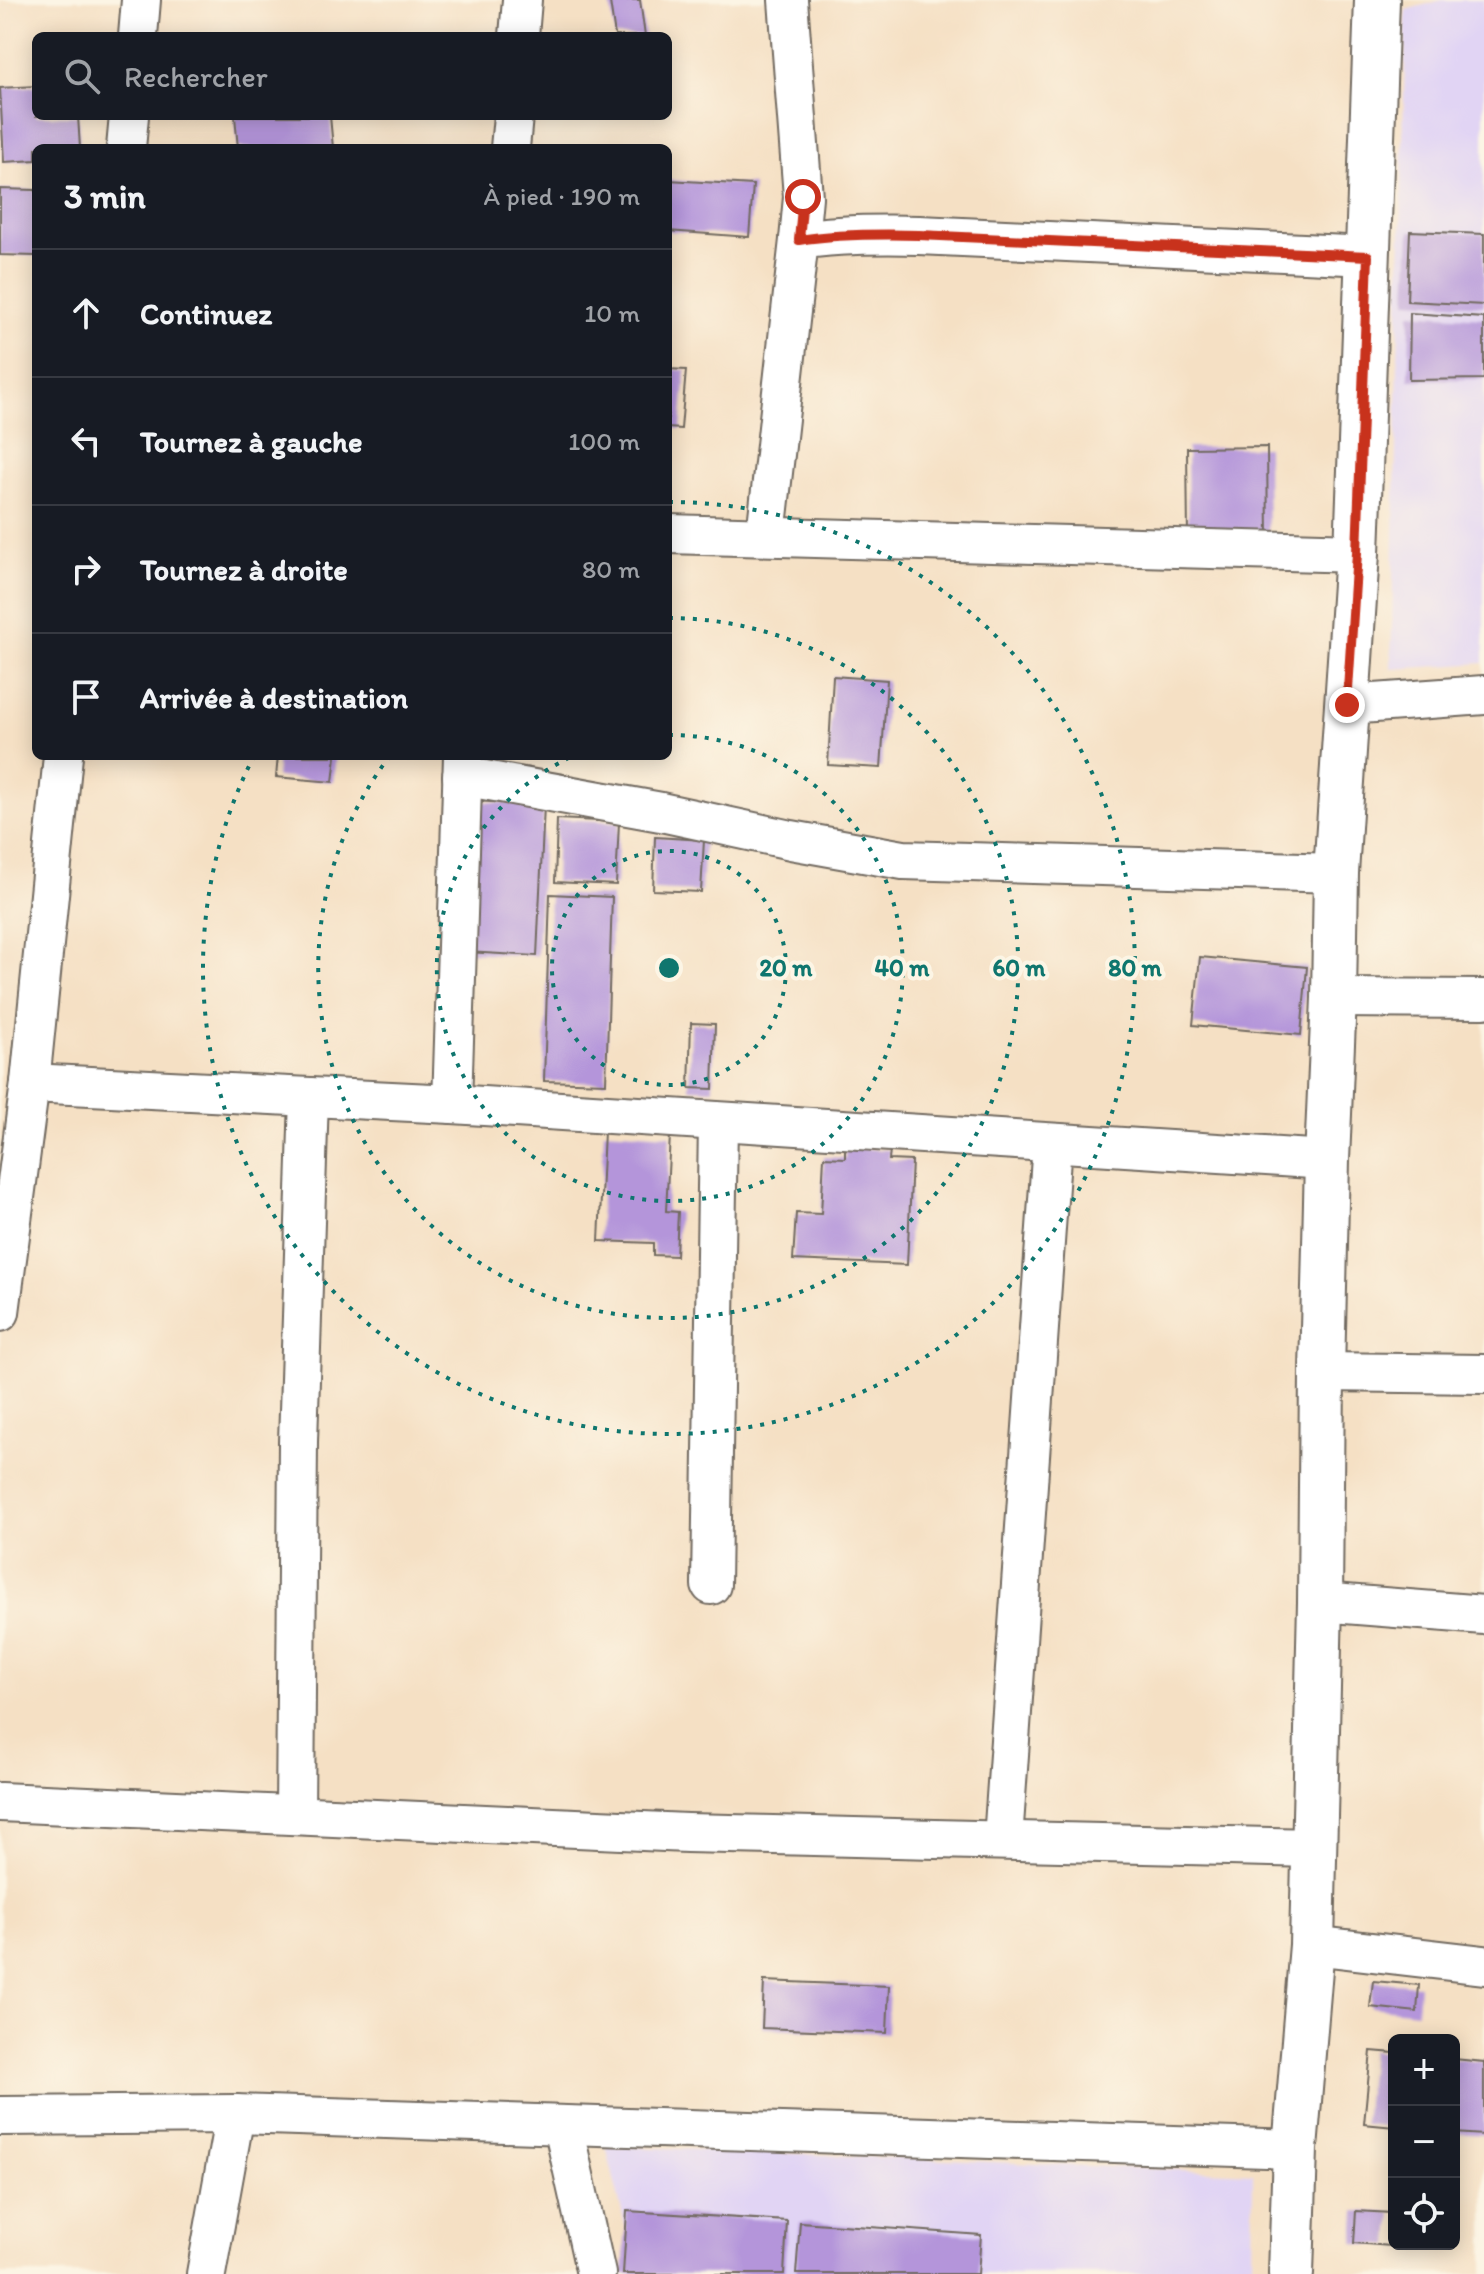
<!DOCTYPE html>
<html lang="fr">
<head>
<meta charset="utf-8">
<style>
	body { margin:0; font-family:Itim,sans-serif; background:#242831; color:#f1f3f6 }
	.controls { position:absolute; right:24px; bottom:24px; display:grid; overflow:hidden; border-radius:12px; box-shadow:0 4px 20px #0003 }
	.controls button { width:72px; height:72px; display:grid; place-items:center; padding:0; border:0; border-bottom:2px solid #363941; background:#171b24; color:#f1f3f6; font:40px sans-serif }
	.stop { position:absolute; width:24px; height:24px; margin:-18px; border:6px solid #c8321e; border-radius:50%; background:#fff }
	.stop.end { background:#c8321e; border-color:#fff; box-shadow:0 2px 8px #0008 }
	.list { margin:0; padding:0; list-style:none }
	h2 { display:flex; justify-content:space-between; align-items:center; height:104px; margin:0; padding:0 32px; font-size:34px }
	h2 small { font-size:26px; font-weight:400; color:#9ea1a6 }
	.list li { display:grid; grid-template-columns:52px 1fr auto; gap:24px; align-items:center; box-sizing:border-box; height:128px; padding:0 32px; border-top:2px solid #363941 }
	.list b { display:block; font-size:30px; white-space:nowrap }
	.list em { font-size:26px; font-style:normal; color:#9ea1a6 }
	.icon { flex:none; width:44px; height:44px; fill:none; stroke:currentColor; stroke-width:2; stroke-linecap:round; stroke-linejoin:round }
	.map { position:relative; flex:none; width:1484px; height:2274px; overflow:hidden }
	.search { position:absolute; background:#171b24; box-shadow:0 4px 20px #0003; left:32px; top:32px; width:640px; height:88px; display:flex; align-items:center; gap:20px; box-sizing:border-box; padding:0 28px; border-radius:12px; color:#9ea1a6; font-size:30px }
	.panel { position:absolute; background:#171b24; box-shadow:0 4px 20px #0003; left:32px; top:144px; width:640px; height:616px; border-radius:12px }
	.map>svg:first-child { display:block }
	.built { fill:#e1d4f4 }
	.building { fill:#b495da }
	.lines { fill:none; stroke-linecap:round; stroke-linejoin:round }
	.minor-casing { stroke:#726a61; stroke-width:42 }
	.tertiary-casing { stroke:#726a61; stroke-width:48 }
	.minor { stroke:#fff; stroke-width:38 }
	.tertiary { stroke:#fff; stroke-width:44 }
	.route { stroke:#c8321e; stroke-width:10 }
	.ring { fill:none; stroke:#0f766e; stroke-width:4; stroke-dasharray:4 8 }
	.centre { fill:#0f766e; stroke:#fcf5e5; stroke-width:4 }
	.ring-label { font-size:24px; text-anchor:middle; font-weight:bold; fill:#0f766e; stroke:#fcf5e5; stroke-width:8; stroke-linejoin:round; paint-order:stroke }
</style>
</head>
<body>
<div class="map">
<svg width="1484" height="2274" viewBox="0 0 1484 2274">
	<rect width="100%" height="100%" fill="#fcf5e5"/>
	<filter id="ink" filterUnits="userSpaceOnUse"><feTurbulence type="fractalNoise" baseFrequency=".0125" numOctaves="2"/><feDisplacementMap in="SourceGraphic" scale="16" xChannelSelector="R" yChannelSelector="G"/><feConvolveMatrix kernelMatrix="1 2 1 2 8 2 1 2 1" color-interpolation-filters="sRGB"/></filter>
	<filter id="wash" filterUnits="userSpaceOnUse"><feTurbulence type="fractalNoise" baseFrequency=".006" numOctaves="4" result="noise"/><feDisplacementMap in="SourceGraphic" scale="32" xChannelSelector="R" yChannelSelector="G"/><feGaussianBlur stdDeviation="1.8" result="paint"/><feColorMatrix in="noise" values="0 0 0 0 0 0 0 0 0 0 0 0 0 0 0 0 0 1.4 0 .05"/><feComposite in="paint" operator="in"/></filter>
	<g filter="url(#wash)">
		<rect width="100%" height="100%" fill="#f5e0c4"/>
		<g class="built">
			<polygon points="1442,0 1484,0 1484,663 1391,669 1406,10"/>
			<polygon points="606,2146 1253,2173 1252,2274 637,2274"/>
		</g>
		<g id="blocks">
			<g class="building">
				<polygon points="629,0 640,0 645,36 615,36 610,2"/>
				<polygon points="36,86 36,116 78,116 80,148 36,148 36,160 4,162 0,88"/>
				<polygon points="235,116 330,116 333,148 238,148"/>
				<polygon points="668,180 753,185 749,237 668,231"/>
				<polygon points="0,189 36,190 36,256 0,255"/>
				<polygon points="1410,231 1484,234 1484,305 1407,301"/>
				<polygon points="1410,313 1484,318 1484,379 1409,380"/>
				<polygon points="668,369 686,370 681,429 668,428"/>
				<polygon points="1267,447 1268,537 1188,537 1187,448"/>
				<polygon points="833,676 887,680 881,768 828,765"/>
				<polygon points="278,756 336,756 333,782 276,777"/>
				<polygon points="472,801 544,805 537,956 466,952"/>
				<polygon points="557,819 619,822 616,885 555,882"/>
				<polygon points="655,837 704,840 701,892 653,890"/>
				<polygon points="550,894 612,897 606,1083 544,1081"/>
				<polygon points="1200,957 1307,967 1301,1035 1193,1025"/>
				<polygon points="691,1023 715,1024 713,1089 689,1088"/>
				<polygon points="604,1131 670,1135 666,1211 678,1212 676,1256 653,1255 653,1243 599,1241"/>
				<polygon points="845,1148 890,1150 889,1160 912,1161 907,1265 793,1260 796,1213 821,1214 824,1157 845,1158"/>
				<polygon points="764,1981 889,1986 887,2033 762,2028"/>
				<polygon points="1373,1981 1419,1985 1417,2012 1370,2007"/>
				<polygon points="1371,2051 1394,2053 1394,2127 1364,2124"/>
				<polygon points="1454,2059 1484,2062 1484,2135 1454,2133"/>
				<polygon points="627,2211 787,2221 784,2274 623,2274"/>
				<polygon points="1356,2211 1392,2213 1390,2246 1354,2243"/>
				<polygon points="800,2222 981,2235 978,2274 796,2274"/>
			</g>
		</g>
	</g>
	<g filter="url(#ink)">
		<use href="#blocks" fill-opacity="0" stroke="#726a61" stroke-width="2"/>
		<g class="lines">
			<defs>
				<g id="minor">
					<polyline points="788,0 803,197 799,240"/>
					<polyline points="138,36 141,0"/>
					<polyline points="519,36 522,0"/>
					<polyline points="126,148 129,116"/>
					<polyline points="510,148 513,116"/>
					<polyline points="668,534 1357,553"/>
					<path d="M766,535l33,-295c40,-6 79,-6 120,-5l449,21"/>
					<polyline points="1347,705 1484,695"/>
					<polyline points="462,776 661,812 791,840 903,860 1336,873"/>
					<polyline points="1334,998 1484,999"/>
					<polyline points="30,1083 452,1104 1327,1160"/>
					<polyline points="452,1104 463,756"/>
					<polyline points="0,1312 30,1083 63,756"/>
					<polyline points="1322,1372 1484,1374"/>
					<polyline points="711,1585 718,1122"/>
					<polyline points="1320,1602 1484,1615"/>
					<polyline points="0,1802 687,1833 1314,1848"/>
					<polyline points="295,1815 298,1442 309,1097"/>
					<polyline points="1003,1840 1052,1143"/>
					<polyline points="1312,1945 1484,1965"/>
					<polyline points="0,2116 235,2114 1295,2149"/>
					<polyline points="563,2126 596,2274"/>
					<polyline points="206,2274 235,2114"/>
				</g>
				<polyline id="tertiary" points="1291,2274 1295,2149 1312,1945 1320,1602 1322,1372 1327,1160 1334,998 1336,873 1357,553 1377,0"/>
			</defs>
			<use href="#minor" class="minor-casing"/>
			<use href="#tertiary" class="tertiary-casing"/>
			<use href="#minor" class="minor"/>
			<use href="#tertiary" class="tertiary"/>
		</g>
	</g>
	<g class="lines" filter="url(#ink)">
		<path class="route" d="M803,197l-4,43c40,-6 79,-6 120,-5l449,21 -11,297 -10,152"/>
	</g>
	<g class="ring">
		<circle cx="669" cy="968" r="117"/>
		<path d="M669 735A233 233 0 1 1 571 757"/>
		<path d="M669 618A350 350 0 1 1 389 757"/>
		<path d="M669 502A466 466 0 1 1 254 756"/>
	</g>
	<circle cx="669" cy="968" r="12" class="centre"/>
	<g class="ring-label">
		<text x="786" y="976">20 m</text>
		<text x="902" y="976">40 m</text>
		<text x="1019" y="976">60 m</text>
		<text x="1135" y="976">80 m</text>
	</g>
</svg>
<div class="controls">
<button>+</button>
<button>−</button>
<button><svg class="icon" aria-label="locate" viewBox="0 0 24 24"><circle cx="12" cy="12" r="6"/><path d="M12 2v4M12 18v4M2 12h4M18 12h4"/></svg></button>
</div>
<div class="stop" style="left:803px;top:197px"></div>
<div class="stop end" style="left:1347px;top:705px"></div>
<div class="search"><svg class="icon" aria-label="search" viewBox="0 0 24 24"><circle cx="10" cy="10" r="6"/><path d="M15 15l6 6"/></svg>Rechercher</div>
<section class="panel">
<h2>3 min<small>À pied · 190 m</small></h2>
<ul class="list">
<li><svg class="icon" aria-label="ahead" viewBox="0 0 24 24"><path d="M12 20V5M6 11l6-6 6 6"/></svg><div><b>Continuez</b></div><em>10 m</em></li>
<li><svg class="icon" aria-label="left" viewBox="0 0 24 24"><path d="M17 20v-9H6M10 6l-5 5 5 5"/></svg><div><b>Tournez à gauche</b></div><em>100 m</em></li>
<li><svg class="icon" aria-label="right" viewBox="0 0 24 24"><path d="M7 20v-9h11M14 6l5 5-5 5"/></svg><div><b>Tournez à droite</b></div><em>80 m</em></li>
<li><svg class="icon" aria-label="arrive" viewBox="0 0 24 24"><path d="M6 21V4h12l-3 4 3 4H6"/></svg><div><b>Arrivée à destination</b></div></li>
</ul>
</section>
</div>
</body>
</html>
